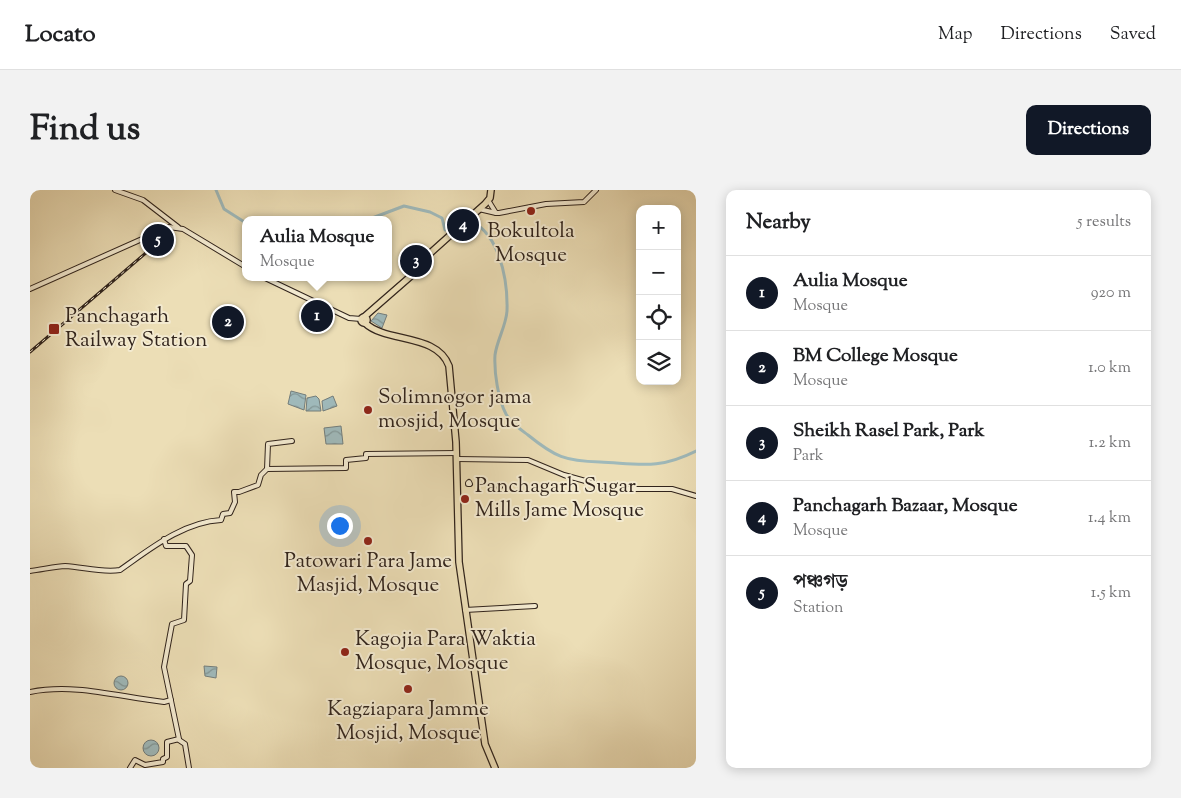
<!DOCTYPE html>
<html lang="en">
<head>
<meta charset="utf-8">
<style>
	body { margin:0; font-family:"Sorts Mill Goudy","Noto Serif Bengali",serif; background:#f2f2f2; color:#202124 }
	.controls { position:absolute; right:15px; top:15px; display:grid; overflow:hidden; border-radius:10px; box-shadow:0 2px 12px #0003 }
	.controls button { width:45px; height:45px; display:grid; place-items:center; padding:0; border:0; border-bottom:1px solid #e0e0e0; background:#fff; color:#202124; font:25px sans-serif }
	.you { position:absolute; left:309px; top:335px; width:18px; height:18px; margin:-12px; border:4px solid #fff; border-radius:50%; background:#1a73e8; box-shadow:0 0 0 8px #1a73e833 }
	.badge { display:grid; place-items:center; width:32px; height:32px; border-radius:50%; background:#111827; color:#fff; font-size:16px; font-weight:700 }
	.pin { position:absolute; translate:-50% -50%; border:2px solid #fff; box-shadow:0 1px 5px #0006 }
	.popup { position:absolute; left:212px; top:26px; width:150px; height:65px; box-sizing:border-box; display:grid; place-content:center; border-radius:10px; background:#fff; filter:drop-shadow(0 1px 4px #0005); font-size:16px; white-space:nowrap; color:#757577 }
	.popup b { font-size:19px; color:#202124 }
	.popup::after { content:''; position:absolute; left:50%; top:100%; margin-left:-10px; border:10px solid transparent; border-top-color:#fff }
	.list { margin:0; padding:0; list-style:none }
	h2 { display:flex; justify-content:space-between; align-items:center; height:65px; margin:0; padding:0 20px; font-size:21px }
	h2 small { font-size:16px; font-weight:400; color:#757577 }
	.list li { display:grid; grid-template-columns:32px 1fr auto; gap:15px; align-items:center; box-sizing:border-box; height:75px; padding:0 20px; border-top:1px solid #e0e0e0 }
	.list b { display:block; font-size:19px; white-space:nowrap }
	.list p { margin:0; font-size:16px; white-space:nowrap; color:#757577 }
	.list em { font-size:16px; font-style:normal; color:#757577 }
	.icon { flex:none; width:28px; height:28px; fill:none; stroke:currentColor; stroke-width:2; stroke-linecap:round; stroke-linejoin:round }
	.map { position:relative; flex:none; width:666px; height:578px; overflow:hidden; border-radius:10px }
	header { display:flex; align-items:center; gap:30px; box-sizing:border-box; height:70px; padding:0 25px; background:#fff; border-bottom:1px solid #e0e0e0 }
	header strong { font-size:24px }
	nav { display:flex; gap:28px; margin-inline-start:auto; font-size:18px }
	.intro { display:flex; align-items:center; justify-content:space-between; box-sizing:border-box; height:120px; padding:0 30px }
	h1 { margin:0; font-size:35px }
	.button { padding:12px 22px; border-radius:10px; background:#111827; color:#fff; font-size:18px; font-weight:700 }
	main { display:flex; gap:30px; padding:0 30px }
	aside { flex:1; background:#fff; border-radius:10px; box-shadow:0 2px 12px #0003 }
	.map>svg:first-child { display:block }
	.water { fill:url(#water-waves); stroke:#737d7b }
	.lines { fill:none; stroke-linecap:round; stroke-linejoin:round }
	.river { stroke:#9fb9ba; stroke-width:3 }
	.secondary-casing { stroke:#31241c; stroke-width:6 }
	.highway-casing { stroke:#31241c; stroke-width:8 }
	.secondary { stroke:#f3ead0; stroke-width:4 }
	.highway { stroke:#ecdeb6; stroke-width:5.5 }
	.rail-casing { stroke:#31241c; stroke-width:3 }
	.rail { stroke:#f3ead0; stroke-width:1; stroke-dasharray:4; stroke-linecap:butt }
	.poi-dot { fill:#8f2418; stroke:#f3ead0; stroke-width:2 }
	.labels { text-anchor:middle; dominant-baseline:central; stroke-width:4; stroke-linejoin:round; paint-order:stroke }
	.poi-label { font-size:21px; fill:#31241c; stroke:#f3ead0; text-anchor:start }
</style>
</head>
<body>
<header>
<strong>Locato</strong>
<nav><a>Map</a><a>Directions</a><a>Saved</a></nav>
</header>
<div class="intro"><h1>Find us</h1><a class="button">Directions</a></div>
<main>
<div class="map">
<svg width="666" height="578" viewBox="0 0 666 578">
	<defs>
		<pattern id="water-waves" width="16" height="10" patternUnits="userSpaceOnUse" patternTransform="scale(1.25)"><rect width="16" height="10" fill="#9fb9ba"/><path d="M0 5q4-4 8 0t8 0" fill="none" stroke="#829696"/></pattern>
	</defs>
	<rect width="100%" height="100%" fill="#ecdeb6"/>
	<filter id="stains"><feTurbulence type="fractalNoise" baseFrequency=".004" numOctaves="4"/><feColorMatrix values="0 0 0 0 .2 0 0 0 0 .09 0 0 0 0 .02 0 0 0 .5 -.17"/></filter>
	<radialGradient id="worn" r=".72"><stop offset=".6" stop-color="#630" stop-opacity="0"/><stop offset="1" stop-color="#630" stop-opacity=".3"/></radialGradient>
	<g class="water">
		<polygon points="348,123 357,125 352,138 341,131"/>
		<polygon points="261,201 276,205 274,220 258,214"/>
		<polygon points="286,206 289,209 291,221 276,221 277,208"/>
		<polygon points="303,206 307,216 293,221 292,211"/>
		<polygon points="311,236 313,254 296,254 294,238"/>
		<polygon points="174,476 187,477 186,488 175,486"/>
		<circle cx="91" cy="493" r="7"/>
		<circle cx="121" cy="558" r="8"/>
	</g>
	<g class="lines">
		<g class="river">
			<polyline points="186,0 194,19 216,33"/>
			<path d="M337,30l37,-14 26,6 12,6 3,12 18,-11c36,7 45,61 44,92 -1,15 -10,29 -12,44 -1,17 3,44 11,59 6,10 14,15 22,21 27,22 37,26 72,27 40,2 58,8 96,-11"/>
		</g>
		<defs>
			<g id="secondary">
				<polyline points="85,0 113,10 148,37"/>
				<polyline points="458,10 466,23 469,23 516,14 554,12 566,0"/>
				<polyline points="449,19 466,23"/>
				<polyline points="233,87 319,128 331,129"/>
				<polyline points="0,99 139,37 153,39 216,77"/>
				<polyline points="262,251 238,254 237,279 316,278 316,270 336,268 336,264 427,263"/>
				<polyline points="427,269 498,270 534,285 584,299 642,299 666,306"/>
				<polygon points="439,292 440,294 438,294 438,293"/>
				<polyline points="468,300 471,295"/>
				<path d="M0,381c10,-1 27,-5 35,-5 18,1 37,7 55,4 30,-21 63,-48 101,-50l2,-6 7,-1 5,-11 -1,-10h5l19,-7 3,-10 6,-6"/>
				<polyline points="435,420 505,416"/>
				<path d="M0,502c45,-9 89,5 134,10l7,-2"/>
				<polyline points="149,550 155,554 159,578"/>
				<polyline points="100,578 105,570 115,575 133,572 133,569 137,567 137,552 149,549 134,477 142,434 154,430 156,394 160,391 162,365 156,356 136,356 134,349"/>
			</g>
			<g id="highway">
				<circle cx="334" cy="130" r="3"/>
				<polyline points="334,127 381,86 397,66 455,14 460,8 461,0"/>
				<path d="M335,133c21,20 72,10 84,43l7,76 3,120 26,182 10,24"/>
			</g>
		</defs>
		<use href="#secondary" class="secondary-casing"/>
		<use href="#highway" class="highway-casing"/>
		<use href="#secondary" class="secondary"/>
		<use href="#highway" class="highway"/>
		<defs>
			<polyline id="rail" points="0,162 131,50"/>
		</defs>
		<use href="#rail" class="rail-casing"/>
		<use href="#rail" class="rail"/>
	</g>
	<g class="poi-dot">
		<circle cx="501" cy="21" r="5"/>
		<rect x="18" y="133" width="12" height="12" rx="2.5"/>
		<circle cx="338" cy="220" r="5"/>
		<circle cx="435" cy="309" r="5"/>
		<circle cx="338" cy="351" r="5"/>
		<circle cx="315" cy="462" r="5"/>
		<circle cx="378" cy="499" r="5"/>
	</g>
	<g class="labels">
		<g class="poi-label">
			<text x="501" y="42" text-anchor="middle">Bokultola<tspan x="501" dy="24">Mosque</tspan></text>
			<text x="35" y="127">Panchagarh<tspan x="35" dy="24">Railway Station</tspan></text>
			<text x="348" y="208">Solimnogor jama<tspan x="348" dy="24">mosjid, Mosque</tspan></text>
			<text x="445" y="297">Panchagarh Sugar<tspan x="445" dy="24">Mills Jame Mosque</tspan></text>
			<text x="338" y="372" text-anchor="middle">Patowari Para Jame<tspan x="338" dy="24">Masjid, Mosque</tspan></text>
			<text x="325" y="450">Kagojia Para Waktia<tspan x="325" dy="24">Mosque, Mosque</tspan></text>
			<text x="378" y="520" text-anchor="middle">Kagziapara Jamme<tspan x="378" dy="24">Mosjid, Mosque</tspan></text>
		</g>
	</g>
	<rect width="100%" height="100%" filter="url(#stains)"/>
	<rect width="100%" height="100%" fill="url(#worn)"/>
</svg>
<div class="controls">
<button>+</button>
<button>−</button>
<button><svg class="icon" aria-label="locate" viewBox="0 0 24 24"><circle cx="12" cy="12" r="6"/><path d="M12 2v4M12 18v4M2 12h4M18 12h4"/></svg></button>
<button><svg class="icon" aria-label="layers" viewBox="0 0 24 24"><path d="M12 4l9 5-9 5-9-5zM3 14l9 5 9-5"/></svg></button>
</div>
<div class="you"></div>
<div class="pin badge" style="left:287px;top:126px">1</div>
<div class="popup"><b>Aulia Mosque</b>Mosque</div>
<div class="pin badge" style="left:198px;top:132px">2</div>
<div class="pin badge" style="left:386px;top:71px">3</div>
<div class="pin badge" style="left:433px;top:35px">4</div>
<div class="pin badge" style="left:128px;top:50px">5</div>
</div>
<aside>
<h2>Nearby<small>5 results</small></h2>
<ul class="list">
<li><span class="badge">1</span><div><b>Aulia Mosque</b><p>Mosque</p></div><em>920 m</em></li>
<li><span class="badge">2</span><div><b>BM College Mosque</b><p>Mosque</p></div><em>1.0 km</em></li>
<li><span class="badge">3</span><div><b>Sheikh Rasel Park, Park</b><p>Park</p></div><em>1.2 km</em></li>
<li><span class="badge">4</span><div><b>Panchagarh Bazaar, Mosque</b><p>Mosque</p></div><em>1.4 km</em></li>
<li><span class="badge">5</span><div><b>পঞ্চগড়</b><p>Station</p></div><em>1.5 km</em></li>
</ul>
</aside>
</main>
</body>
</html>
